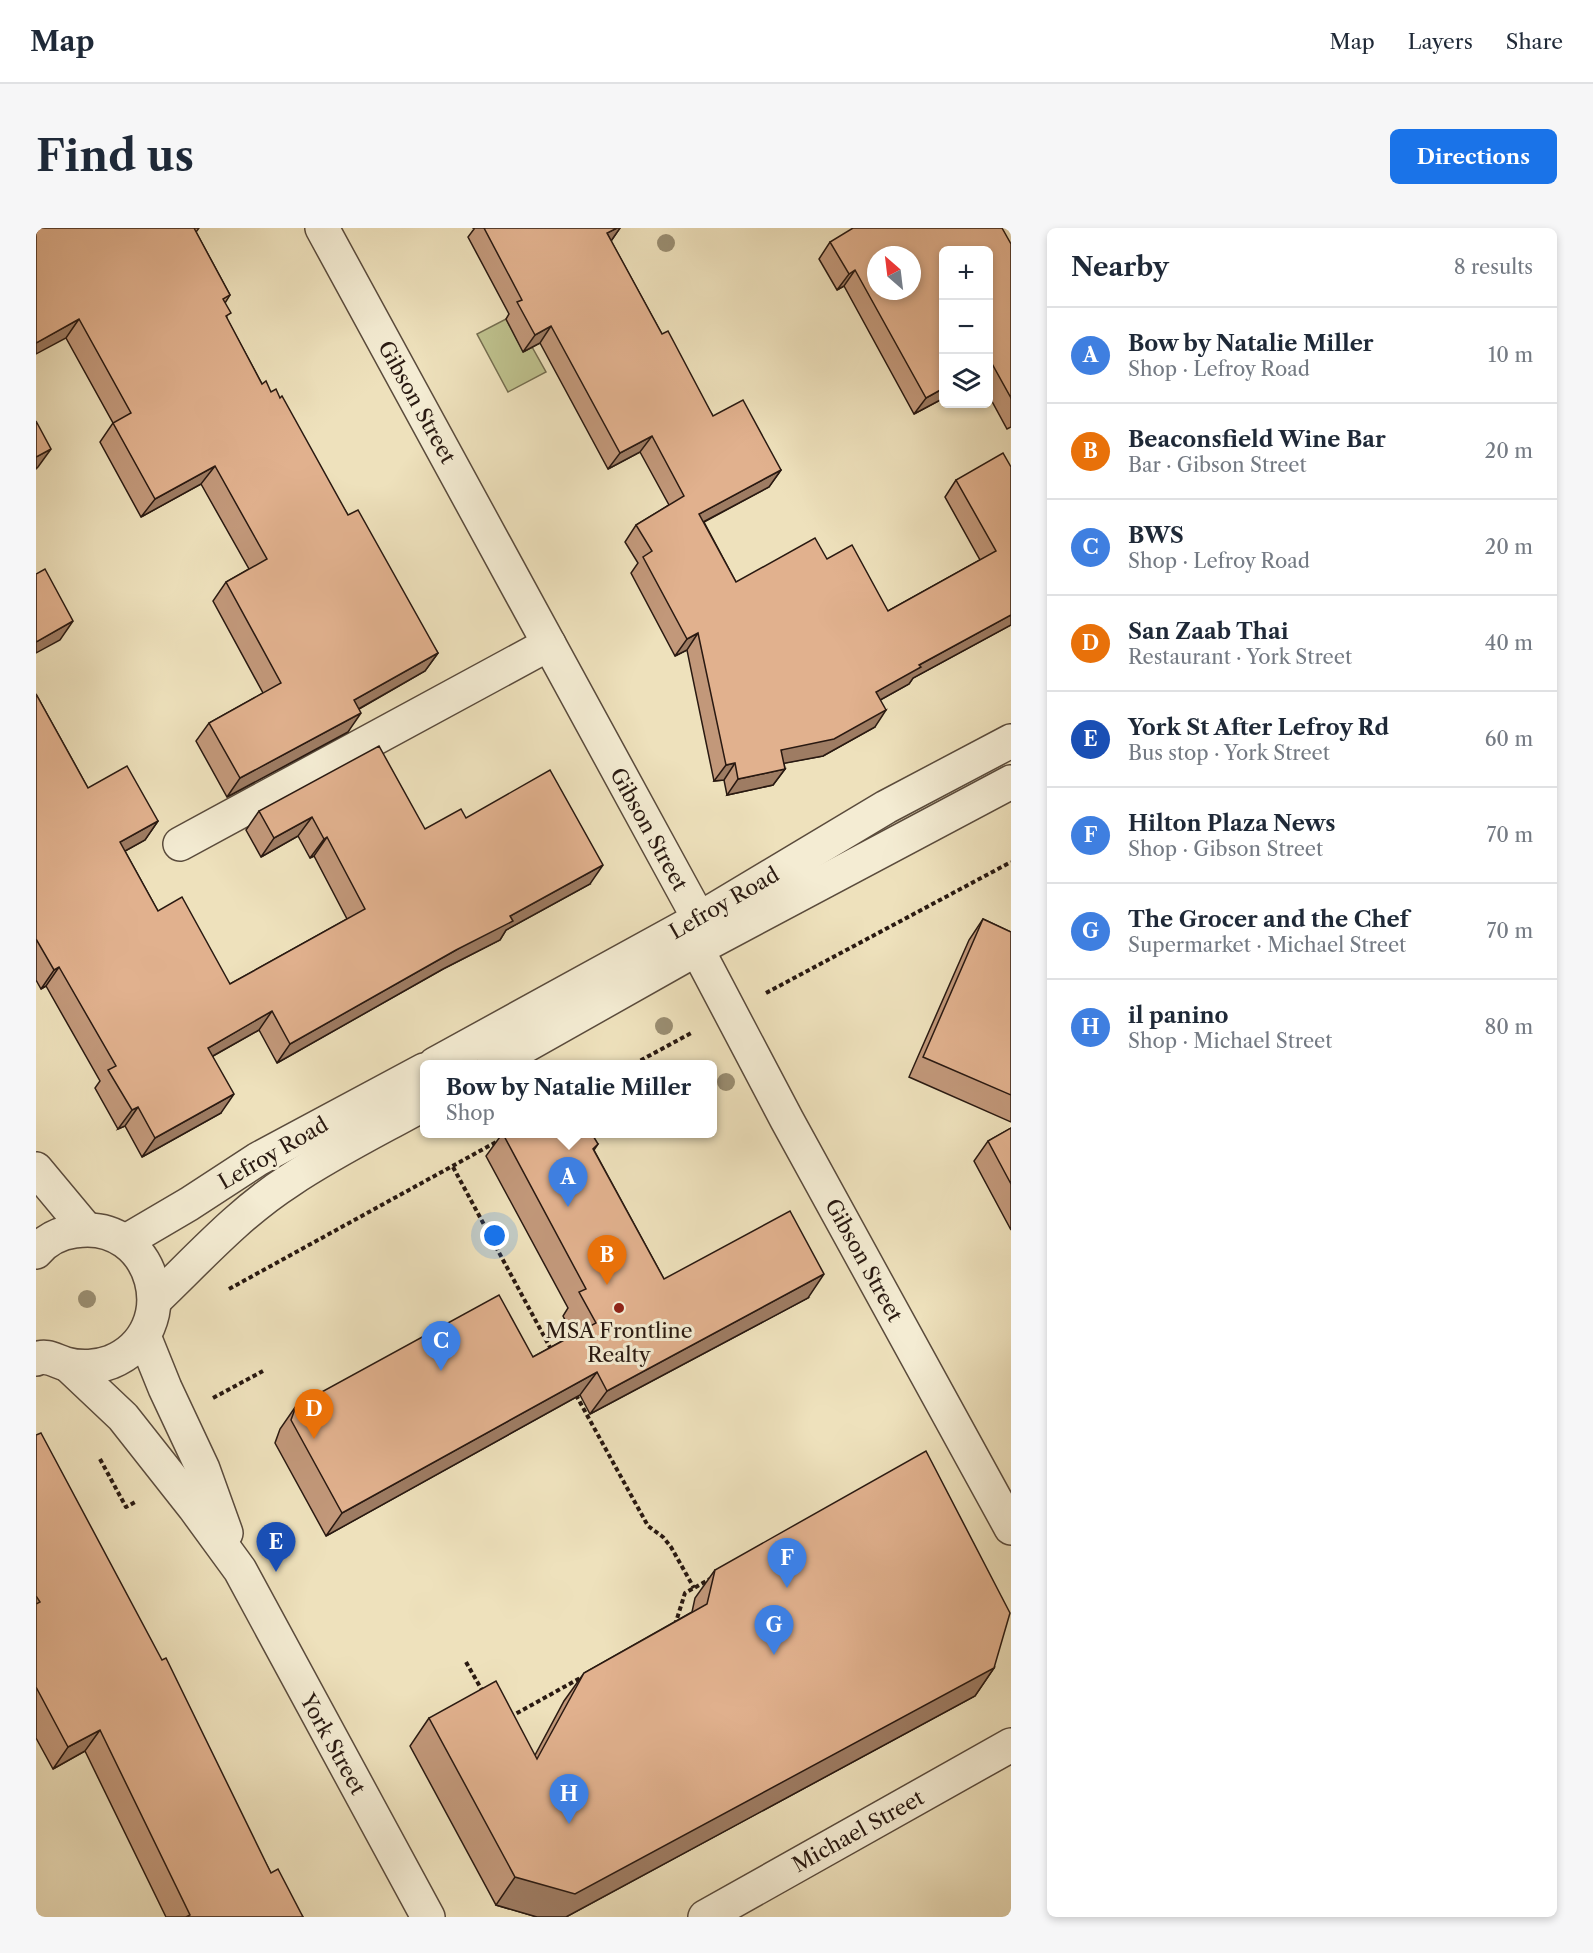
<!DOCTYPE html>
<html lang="en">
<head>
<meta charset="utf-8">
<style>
	body { margin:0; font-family:"Libre Caslon Text",serif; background:#f6f6f7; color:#1f2937 }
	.controls { position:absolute; right:18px; top:18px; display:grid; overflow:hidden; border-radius:9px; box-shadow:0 3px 9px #0003 }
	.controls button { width:54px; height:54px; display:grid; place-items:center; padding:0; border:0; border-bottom:2px solid #e0e1e3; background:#fff; color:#1f2937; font:30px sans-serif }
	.compass { position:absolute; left:831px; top:18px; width:54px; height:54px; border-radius:50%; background:#fff; box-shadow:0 3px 9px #0003; rotate:332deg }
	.you { position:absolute; left:459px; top:1008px; width:21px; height:21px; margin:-15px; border:4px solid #fff; border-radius:50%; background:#1a73e8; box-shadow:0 0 0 9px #1a73e833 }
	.badge { display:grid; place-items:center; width:39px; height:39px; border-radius:50%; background:#1a73e8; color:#fff; font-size:20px; font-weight:700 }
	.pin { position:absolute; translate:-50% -50px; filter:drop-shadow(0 2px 3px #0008) }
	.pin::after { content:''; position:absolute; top:32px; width:21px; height:18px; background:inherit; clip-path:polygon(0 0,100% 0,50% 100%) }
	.popup { position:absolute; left:384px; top:832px; width:297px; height:78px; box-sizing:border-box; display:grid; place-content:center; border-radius:9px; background:#fff; filter:drop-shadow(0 2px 4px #0005); font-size:20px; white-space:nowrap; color:#747a83 }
	.popup b { font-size:22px; color:#1f2937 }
	.popup::after { content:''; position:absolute; left:50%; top:100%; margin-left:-12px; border:12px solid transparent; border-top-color:#fff }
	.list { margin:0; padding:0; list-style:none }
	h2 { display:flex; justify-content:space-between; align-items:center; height:78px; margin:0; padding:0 24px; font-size:26px }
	h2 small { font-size:20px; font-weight:400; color:#747a83 }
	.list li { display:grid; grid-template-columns:39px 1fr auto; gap:18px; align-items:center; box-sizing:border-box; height:96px; padding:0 24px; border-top:2px solid #e0e1e3 }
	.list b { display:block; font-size:22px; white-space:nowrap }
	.list p { margin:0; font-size:20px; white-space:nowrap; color:#747a83 }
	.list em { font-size:20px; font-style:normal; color:#747a83 }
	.icon { flex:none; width:33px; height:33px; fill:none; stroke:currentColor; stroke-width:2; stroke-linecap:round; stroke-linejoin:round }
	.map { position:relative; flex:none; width:975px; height:1689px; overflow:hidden; border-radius:9px }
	header { display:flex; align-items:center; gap:36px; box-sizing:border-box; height:84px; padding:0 30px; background:#fff; border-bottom:2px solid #e0e1e3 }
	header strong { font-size:28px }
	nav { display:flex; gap:33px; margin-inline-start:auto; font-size:21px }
	.intro { display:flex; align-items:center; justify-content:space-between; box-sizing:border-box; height:144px; padding:0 36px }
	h1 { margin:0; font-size:42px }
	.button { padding:15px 27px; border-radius:9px; background:#1a73e8; color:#fff; font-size:21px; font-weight:700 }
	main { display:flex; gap:36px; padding:0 36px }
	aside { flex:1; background:#fff; border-radius:9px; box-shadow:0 3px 9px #0003 }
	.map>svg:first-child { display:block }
	.green { fill:#bec18d; stroke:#746d4f; stroke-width:1.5 }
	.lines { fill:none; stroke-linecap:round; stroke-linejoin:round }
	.minor-casing { stroke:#5a4b3c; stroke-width:36 }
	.path { stroke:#291911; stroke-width:4; stroke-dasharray:4.5 3; stroke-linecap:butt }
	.minor { stroke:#f4ecd3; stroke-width:33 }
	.tree { fill:#9a8e72 }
	.wall { fill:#c2987a; stroke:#291911; stroke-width:1.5 }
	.shaded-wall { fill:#9e7c63; stroke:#291911; stroke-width:1.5 }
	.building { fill:#e1b18e; stroke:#291911; stroke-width:1.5; fill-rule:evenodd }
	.poi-dot { fill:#8f2418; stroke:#f4ecd3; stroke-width:2 }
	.labels { text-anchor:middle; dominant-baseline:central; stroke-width:6; stroke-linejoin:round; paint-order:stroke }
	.street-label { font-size:21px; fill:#291911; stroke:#f4ecd3 }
	.poi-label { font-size:21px; fill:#291911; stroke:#f4ecd3 }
</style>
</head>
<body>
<header>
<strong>Map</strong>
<nav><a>Map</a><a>Layers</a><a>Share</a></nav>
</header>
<div class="intro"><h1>Find us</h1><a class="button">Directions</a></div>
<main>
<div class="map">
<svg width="975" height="1689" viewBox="0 0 975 1689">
	<rect width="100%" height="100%" fill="#eee1bc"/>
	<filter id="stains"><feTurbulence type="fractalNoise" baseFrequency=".00333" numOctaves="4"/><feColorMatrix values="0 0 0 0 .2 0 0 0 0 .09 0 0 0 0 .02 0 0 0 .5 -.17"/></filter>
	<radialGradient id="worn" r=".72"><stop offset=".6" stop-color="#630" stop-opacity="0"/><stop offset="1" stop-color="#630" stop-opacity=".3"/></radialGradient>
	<polygon class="green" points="470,91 487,123 496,119 510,144 472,164 441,106"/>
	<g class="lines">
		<defs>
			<g id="minor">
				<polyline points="286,0 663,691 661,721 751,892 975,1300"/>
				<polyline points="144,616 513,416"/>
				<polyline points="399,836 663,691 850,579 975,513"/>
				<polyline points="457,836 661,721 975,554"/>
				<polyline points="0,941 50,1001"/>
				<polyline points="90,1013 153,976 222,931 388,842"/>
				<path d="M0,1024c10,-12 24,-19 39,-21 80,-13 111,100 36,131 -13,5 -31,6 -45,2 -11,-3 -19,-10 -30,-5"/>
				<path d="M119,1072c43,-41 84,-87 134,-119 43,-29 90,-52 135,-77"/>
				<polyline points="108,1108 129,1160 167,1241 190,1305"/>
				<polyline points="32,1137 87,1189 158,1279 204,1342 392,1689"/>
				<polyline points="669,1689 975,1517"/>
			</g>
		</defs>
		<use href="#minor" class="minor-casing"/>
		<g class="path">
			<polyline points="730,765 975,634"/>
			<polyline points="598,836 657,804"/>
			<polyline points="417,939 516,1123"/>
			<polyline points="193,1061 462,913"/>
			<polyline points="540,1167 612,1298 627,1309 635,1319 658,1360"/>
			<polyline points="177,1170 227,1143"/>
			<polyline points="64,1231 90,1279 101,1273"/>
			<polyline points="639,1397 649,1365 674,1351"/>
			<polyline points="430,1434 447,1464"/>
			<polyline points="474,1489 546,1449"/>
		</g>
		<use href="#minor" class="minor"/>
	</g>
	<g class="tree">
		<circle cx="630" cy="15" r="9"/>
		<circle cx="628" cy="798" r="9"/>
		<circle cx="690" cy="854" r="9"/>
		<circle cx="51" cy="1071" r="9"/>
	</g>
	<g class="wall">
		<polygon points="0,0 163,0 160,4 194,67 189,75 191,91 226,156 235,164 312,287 402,425 389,443 323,481 312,504 191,569 160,513 173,495 227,465 177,373 190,354 213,341 165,256 105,289 64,214 77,195 30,110"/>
		<polygon points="437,0 584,0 575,13 626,106 677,188 745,242 733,259 668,294 700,354 791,331 852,383 944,332 909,269 920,252 975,239 975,397 877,450 873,456 844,472 839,499 787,528 748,535 749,541 737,557 691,567 688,552 678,553 651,422 639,428 595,345 602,335 589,314 600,297 633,277 604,224 572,241 504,115 487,124 470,91 473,86 432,9 438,1"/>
		<polygon points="794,14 975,16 975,199 971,201 952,166 952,22 908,170 878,186 808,58 801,62 783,31"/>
		<polygon points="0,466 52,560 122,593 109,612 89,623 122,683 194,756 311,691 278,628 274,630 262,608 225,629 210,602 223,583 389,601 430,590 554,656 470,702 464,712 407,741 241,835 223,802 177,828 185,885 106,929 89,898 82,901 59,860 64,853 10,758 5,761 0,752"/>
		<polygon points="947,691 975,704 975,894 873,849 933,712"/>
		<polygon points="975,900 975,1002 938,933 952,913"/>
		<polygon points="466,906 562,916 558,922 628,1051 772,1070 554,1186 544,1167 290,1308 239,1215 244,1201 260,1178 497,1129 537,1107 527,1088 532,1080 450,928"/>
		<polygon points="0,1207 235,1645 267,1689 130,1689 49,1523 17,1541 0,1510"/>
		<polygon points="679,1342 958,1440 939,1468 530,1689 501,1689 460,1677 374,1518 393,1490 499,1527 528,1473 548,1445 656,1384 659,1370"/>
	</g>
	<g class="shaded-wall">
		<polygon points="581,0 584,0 575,13 571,5"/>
		<polygon points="819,42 808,58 801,62 813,46"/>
		<polygon points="43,91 30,110 0,126 0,115"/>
		<polygon points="515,98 504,115 487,124 499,107"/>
		<polygon points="908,160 908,170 878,186 890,170"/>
		<polygon points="616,208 604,224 572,241 584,225"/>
		<polygon points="15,221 2,239 0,241 0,229"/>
		<polygon points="179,238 165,256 105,289 119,271"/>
		<polygon points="745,242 733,259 652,302 663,286"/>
		<polygon points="975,387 975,397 877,450 873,456 828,481 840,464 883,437"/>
		<polygon points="37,393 24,412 0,425 0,414"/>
		<polygon points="662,405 651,422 639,428 651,411"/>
		<polygon points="402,425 389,443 305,491 318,472"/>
		<polygon points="850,482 839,499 787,528 734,538 745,522"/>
		<polygon points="325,485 312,504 191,569 204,550"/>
		<polygon points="699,535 688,552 678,553 690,537"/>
		<polygon points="749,541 737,557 691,567 702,551"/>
		<polygon points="276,589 262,608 225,629 238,610"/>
		<polygon points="122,593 109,612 71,633 84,614"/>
		<polygon points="291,609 278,628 274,630 288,611"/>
		<polygon points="567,637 554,656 470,702 464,712 407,741 241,835 254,816 420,722 474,688"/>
		<polygon points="23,739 10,758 5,761 18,742"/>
		<polygon points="236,783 223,802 159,838 172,820"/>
		<polygon points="198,866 185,885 106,929 119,910"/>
		<polygon points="102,879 89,898 82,901 96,882"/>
		<polygon points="788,1046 772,1070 554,1186 571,1163"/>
		<polygon points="561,1144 544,1167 290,1308 306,1285"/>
		<polygon points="958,1440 939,1468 530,1689 501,1689 460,1677 479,1649"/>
		<polygon points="64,1502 49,1523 17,1541 32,1519"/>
	</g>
	<g class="building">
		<polygon points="0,0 158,0 194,67 187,71 195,85 190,88 226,156 230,153 235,164 240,161 244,170 246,168 312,287 322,282 402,425 318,472 325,485 204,550 173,495 245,455 190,354 231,331 179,238 119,271 77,195 95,185 43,91 0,115"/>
		<polygon points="448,0 581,0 571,5 626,106 632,103 677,188 707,172 745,242 663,286 700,354 779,310 791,331 816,317 852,383 960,323 920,252 967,225 975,239 975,387 883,437 885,439 840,464 850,482 798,511 745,522 749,541 702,551 699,535 690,537 662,405 651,411 607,329 616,323 600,297 648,268 616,208 584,225 515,98 499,107 481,74 486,72"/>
		<path d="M817,0h149l9,16v154l-20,-36 -3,1v-113h-44v138l-18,10 -71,-128 -6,4 -19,-32zM840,27h36v36h-36z"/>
		<polygon points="0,193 15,221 0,229"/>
		<polygon points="9,341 37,393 0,414 0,346"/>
		<polygon points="0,466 52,560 91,538 122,593 84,614 122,683 146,669 194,756 329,681 291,609 288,611 276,589 238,610 223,583 343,518 389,601 425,581 430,590 514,542 567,637 474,688 477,693 420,722 254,816 236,783 172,820 198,866 119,910 102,879 96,882 72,842 80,838 23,739 18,742 0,711"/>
		<polygon points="947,691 975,704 975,867 887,829"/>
		<polygon points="975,900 975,956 952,913"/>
		<polygon points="467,906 556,906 562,916 557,921 628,1051 754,983 788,1046 571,1163 561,1144 306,1285 255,1192 260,1178 463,1067 497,1129 560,1095 543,1064 550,1061"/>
		<polygon points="5,1205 126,1432 130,1430 235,1645 242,1641 267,1689 150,1689 154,1687 64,1502 32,1519 0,1459 0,1376 4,1374 0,1368 0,1207"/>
		<polygon points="890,1223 974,1385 958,1440 539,1666 479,1649 393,1490 460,1453 501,1531 548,1445 671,1376 679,1342"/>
	</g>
	<circle class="poi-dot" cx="583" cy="1080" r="6"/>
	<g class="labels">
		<g class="street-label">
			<text transform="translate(381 174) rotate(61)">Gibson Street</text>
			<text transform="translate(613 601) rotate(61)">Gibson Street</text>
			<text transform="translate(688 675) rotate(-30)">Lefroy Road</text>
			<text transform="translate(237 925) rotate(-30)">Lefroy Road</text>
			<text transform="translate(828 1032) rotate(61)">Gibson Street</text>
			<text transform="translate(297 1516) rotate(61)">York Street</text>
			<text transform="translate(822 1603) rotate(-29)">Michael Street</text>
		</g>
		<g class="poi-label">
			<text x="583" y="1102">MSA Frontline<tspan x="583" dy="24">Realty</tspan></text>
		</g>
	</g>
	<rect width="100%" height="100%" filter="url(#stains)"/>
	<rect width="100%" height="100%" fill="url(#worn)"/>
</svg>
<div class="controls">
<button>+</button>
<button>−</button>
<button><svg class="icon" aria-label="layers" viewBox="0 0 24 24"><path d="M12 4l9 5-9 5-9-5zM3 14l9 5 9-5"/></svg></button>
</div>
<svg class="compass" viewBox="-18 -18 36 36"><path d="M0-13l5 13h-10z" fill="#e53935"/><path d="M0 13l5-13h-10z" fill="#747a83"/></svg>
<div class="you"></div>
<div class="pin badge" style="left:532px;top:979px;background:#3f7fe0">A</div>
<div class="popup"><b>Bow by Natalie Miller</b>Shop</div>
<div class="pin badge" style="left:571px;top:1057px;background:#e8710a">B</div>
<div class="pin badge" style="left:405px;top:1143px;background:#3f7fe0">C</div>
<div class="pin badge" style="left:278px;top:1211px;background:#e8710a">D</div>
<div class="pin badge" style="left:240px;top:1344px;background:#1a4fb4">E</div>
<div class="pin badge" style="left:751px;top:1360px;background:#3f7fe0">F</div>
<div class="pin badge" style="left:738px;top:1427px;background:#3f7fe0">G</div>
<div class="pin badge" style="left:533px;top:1596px;background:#3f7fe0">H</div>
</div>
<aside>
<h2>Nearby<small>8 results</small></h2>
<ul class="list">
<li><span class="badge" style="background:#3f7fe0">A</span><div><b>Bow by Natalie Miller</b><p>Shop · Lefroy Road</p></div><em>10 m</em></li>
<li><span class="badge" style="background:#e8710a">B</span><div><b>Beaconsfield Wine Bar</b><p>Bar · Gibson Street</p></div><em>20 m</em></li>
<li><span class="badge" style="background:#3f7fe0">C</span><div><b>BWS</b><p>Shop · Lefroy Road</p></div><em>20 m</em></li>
<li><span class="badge" style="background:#e8710a">D</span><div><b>San Zaab Thai</b><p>Restaurant · York Street</p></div><em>40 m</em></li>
<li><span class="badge" style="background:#1a4fb4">E</span><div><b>York St After Lefroy Rd</b><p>Bus stop · York Street</p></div><em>60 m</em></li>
<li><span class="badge" style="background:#3f7fe0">F</span><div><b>Hilton Plaza News</b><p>Shop · Gibson Street</p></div><em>70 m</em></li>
<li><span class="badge" style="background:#3f7fe0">G</span><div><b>The Grocer and the Chef</b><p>Supermarket · Michael Street</p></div><em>70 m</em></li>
<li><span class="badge" style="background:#3f7fe0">H</span><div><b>il panino</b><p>Shop · Michael Street</p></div><em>80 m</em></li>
</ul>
</aside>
</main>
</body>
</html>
